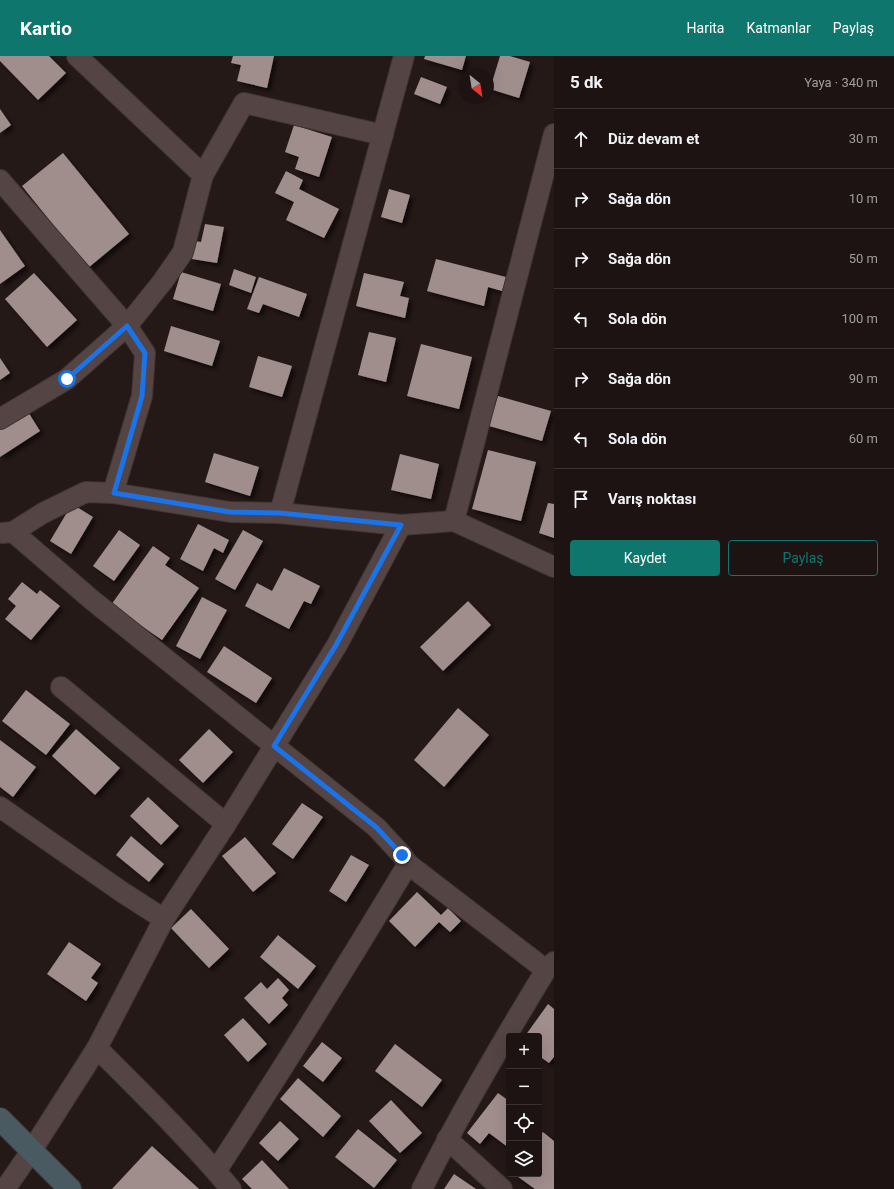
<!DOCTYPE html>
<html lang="tr">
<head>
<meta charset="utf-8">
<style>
	body { margin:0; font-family:Roboto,sans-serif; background:#251c1b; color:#f1f3f6 }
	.controls { position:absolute; right:12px; bottom:12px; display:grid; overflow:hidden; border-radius:4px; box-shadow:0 4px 16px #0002 }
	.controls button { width:36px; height:36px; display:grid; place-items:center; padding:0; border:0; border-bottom:1px solid #3a3232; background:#1c1312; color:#f1f3f6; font:20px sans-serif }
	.compass { position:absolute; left:458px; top:12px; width:36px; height:36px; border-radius:50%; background:#1c1312; box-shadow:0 4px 16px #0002; rotate:150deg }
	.stop { position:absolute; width:12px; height:12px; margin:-9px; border:3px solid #1a73e8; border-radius:50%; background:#fff }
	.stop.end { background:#1a73e8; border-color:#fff; box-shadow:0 1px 4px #0008 }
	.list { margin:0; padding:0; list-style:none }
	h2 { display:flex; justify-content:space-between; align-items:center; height:52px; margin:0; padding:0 16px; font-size:17px }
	h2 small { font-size:13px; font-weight:400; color:#a09e9f }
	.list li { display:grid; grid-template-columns:26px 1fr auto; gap:12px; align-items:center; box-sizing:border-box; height:60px; padding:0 16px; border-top:1px solid #3a3232 }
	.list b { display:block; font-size:15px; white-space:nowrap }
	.list em { font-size:13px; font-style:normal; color:#a09e9f }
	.actions { display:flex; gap:8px; padding:12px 16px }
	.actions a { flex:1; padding:9px 0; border:1px solid #0f766e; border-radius:4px; text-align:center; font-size:14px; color:#0f766e }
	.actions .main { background:#0f766e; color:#fff }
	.icon { flex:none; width:22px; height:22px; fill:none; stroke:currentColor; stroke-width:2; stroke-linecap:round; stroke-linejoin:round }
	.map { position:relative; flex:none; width:554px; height:1133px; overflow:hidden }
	header { display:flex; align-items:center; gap:24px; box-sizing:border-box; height:56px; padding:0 20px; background:#0f766e; color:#fff }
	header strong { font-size:19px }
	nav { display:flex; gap:22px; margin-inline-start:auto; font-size:14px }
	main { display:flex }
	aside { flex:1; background:#1c1312 }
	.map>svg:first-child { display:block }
	.building { fill:#a08e8d; filter:url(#shadow) }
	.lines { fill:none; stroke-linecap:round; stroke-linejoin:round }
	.street-casing { stroke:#3f3535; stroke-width:22 }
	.secondary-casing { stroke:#3f3535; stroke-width:24 }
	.street { stroke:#544544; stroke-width:20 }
	.secondary { stroke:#495b60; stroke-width:22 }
	.route { stroke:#1a73e8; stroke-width:5 }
</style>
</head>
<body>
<header>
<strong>Kartio</strong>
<nav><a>Harita</a><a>Katmanlar</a><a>Paylaş</a></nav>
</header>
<main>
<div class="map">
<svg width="554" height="1133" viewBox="0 0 554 1133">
	<defs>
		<filter id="shadow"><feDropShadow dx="3.5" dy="3.5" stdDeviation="2" flood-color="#0009"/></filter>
	</defs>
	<rect width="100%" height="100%" fill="#251918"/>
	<g class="building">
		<polygon points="0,0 49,0 66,17 38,44 0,5"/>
		<polygon points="233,0 274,0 267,32 237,25 241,9 231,7"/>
		<polygon points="425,0 466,0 462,14 424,3"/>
		<polygon points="500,0 510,0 530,6 519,42 490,33"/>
		<polygon points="421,21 447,31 440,48 414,38"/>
		<polygon points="0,53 11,69 0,77"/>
		<polygon points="294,69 332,81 319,121 295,113 299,101 285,96"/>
		<polygon points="63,97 129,178 88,212 22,130"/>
		<polygon points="286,115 303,124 299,133 339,153 324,182 286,164 294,146 275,137"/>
		<polygon points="389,133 410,139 402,167 381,161"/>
		<polygon points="205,168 224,171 217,207 192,203 195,185 201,186"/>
		<polygon points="0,174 25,210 0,228"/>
		<polygon points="436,203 506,221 502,235 488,231 484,250 427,235"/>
		<polygon points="234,213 256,221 251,237 229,229"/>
		<polygon points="181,216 221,228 213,255 173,243"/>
		<polygon points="34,217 77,264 47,291 5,243"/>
		<polygon points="364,217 404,226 400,240 409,242 405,262 356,250"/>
		<polygon points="259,221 307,238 299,261 263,248 259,257 247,253"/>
		<polygon points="171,270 220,285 212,310 164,295"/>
		<polygon points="369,276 396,282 386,326 358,319"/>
		<polygon points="421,288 472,301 459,353 407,340"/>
		<polygon points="258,300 292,310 282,341 249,331"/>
		<polygon points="0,302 10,317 0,324"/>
		<polygon points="498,340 551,355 542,385 489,370"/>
		<polygon points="25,351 40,375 0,401 0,367"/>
		<polygon points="488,394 536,406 521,465 472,453"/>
		<polygon points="214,397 259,411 250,440 205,426"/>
		<polygon points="400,398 439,408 431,443 391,434"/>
		<polygon points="548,447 554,448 554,482 539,477"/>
		<polygon points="72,448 93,461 71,498 50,485"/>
		<polygon points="198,468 229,484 223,497 214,492 203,515 180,503"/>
		<polygon points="119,474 140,489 114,525 93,510"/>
		<polygon points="243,474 263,485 235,534 215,523"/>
		<polygon points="153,490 170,502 165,509 199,532 162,584 111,549"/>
		<polygon points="284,512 320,530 311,548 304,545 289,573 245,550 257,527 272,535"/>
		<polygon points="22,526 37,538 40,534 60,550 31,584 5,563 16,550 8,543"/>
		<polygon points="202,541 227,554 200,603 176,590"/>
		<polygon points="468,545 491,569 443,615 420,591"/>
		<polygon points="224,590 272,622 256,647 207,616"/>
		<polygon points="26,634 70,668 46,699 2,665"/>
		<polygon points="458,652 489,679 444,731 414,704"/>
		<polygon points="76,673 120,712 95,739 52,700"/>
		<polygon points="209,673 233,696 203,727 179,704"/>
		<polygon points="0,684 36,711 13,741 0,731"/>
		<polygon points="148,741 179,770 161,789 130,760"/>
		<polygon points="302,747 323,761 293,803 272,788"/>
		<polygon points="131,780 164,808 149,826 116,799"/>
		<polygon points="245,781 276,817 253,836 222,800"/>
		<polygon points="351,799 369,809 346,846 329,835"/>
		<polygon points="417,836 441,859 448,852 461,865 450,876 439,866 415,891 389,865"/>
		<polygon points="191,853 229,893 209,912 171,872"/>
		<polygon points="278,879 316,910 298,933 260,901"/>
		<polygon points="69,886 101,908 91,922 98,927 86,945 47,918"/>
		<polygon points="278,922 289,934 282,942 288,949 269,968 244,942 261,926 267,933"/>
		<polygon points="548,948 554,953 554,1001 549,1007 539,1000 539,980 525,980"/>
		<polygon points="243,962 267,988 248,1006 224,979"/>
		<polygon points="322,986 342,1002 323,1026 303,1010"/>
		<polygon points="395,988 442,1024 422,1051 375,1015"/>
		<polygon points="298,1022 341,1060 323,1081 280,1043"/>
		<polygon points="498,1037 509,1045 509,1092 489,1077 480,1088 467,1077"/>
		<polygon points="391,1044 422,1077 400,1097 369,1065"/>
		<polygon points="280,1065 299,1083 278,1105 259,1087"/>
		<polygon points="358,1073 397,1104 374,1132 335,1101"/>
		<polygon points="543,1076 554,1085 554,1133 535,1133 514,1118 539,1118 539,1081"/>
		<polygon points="152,1090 199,1133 112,1133"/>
		<polygon points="262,1104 289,1133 252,1133 242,1123"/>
		<polygon points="454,1118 476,1133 444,1133"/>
	</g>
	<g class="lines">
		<defs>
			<g id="street">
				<polyline points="77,0 203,119"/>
				<polyline points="0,124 127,270 145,297 142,340 113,437"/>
				<polyline points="0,363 67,323 127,270 163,225 183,196 203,119 244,47 383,79"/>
				<polyline points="280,457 404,0"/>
				<polyline points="454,465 554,78"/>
				<path d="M13,476l79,68 284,227 26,28 6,9c-62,103 -126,206 -192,307"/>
				<polyline points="2,477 13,476 43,457 86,436 113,437 230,456 280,457 401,469 454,465 554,511"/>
				<polyline points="61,631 226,768"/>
				<polyline points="0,751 122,836 164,863"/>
				<polyline points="408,808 546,914"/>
				<path d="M97,992c45,45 93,92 134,141"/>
				<polyline points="447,1083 502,1133"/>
				<polyline points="5,1133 32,1094 97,992 164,863 226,768 337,589 401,469"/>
				<path d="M422,1133c38,-76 80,-147 124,-219l8,-8"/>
			</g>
			<polyline id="secondary" points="0,1063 70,1133"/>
		</defs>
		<use href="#street" class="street-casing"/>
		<use href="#secondary" class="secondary-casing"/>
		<use href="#street" class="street"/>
		<use href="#secondary" class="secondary"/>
	</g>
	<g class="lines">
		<polyline class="route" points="67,323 127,270 145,297 142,340 114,437 230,456 280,457 401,469 336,589 274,690 376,771 402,799"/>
	</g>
</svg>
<div class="controls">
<button>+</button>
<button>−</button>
<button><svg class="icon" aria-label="locate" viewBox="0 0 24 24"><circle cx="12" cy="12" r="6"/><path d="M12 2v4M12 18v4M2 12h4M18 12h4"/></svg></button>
<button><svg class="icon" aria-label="layers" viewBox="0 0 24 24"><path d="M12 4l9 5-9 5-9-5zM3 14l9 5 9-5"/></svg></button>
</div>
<svg class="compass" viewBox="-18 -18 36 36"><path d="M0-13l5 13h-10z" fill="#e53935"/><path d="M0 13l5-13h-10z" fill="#a09e9f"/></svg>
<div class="stop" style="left:67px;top:323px"></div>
<div class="stop end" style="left:402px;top:799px"></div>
</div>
<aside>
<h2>5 dk<small>Yaya · 340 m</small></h2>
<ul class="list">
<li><svg class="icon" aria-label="ahead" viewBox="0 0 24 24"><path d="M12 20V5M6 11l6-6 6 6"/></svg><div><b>Düz devam et</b></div><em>30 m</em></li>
<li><svg class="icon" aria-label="right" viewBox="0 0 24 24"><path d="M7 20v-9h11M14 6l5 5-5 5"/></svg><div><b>Sağa dön</b></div><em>10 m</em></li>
<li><svg class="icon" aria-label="right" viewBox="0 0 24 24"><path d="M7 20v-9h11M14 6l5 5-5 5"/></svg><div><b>Sağa dön</b></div><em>50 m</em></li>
<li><svg class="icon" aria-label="left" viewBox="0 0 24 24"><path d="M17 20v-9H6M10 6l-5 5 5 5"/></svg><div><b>Sola dön</b></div><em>100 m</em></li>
<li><svg class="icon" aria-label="right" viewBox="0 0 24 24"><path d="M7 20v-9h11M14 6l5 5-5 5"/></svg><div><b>Sağa dön</b></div><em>90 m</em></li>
<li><svg class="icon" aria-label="left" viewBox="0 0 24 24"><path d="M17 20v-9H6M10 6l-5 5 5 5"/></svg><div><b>Sola dön</b></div><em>60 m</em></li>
<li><svg class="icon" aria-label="arrive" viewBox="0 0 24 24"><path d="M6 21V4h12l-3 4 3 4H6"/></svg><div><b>Varış noktası</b></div></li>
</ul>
<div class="actions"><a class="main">Kaydet</a><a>Paylaş</a></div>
</aside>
</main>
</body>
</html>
